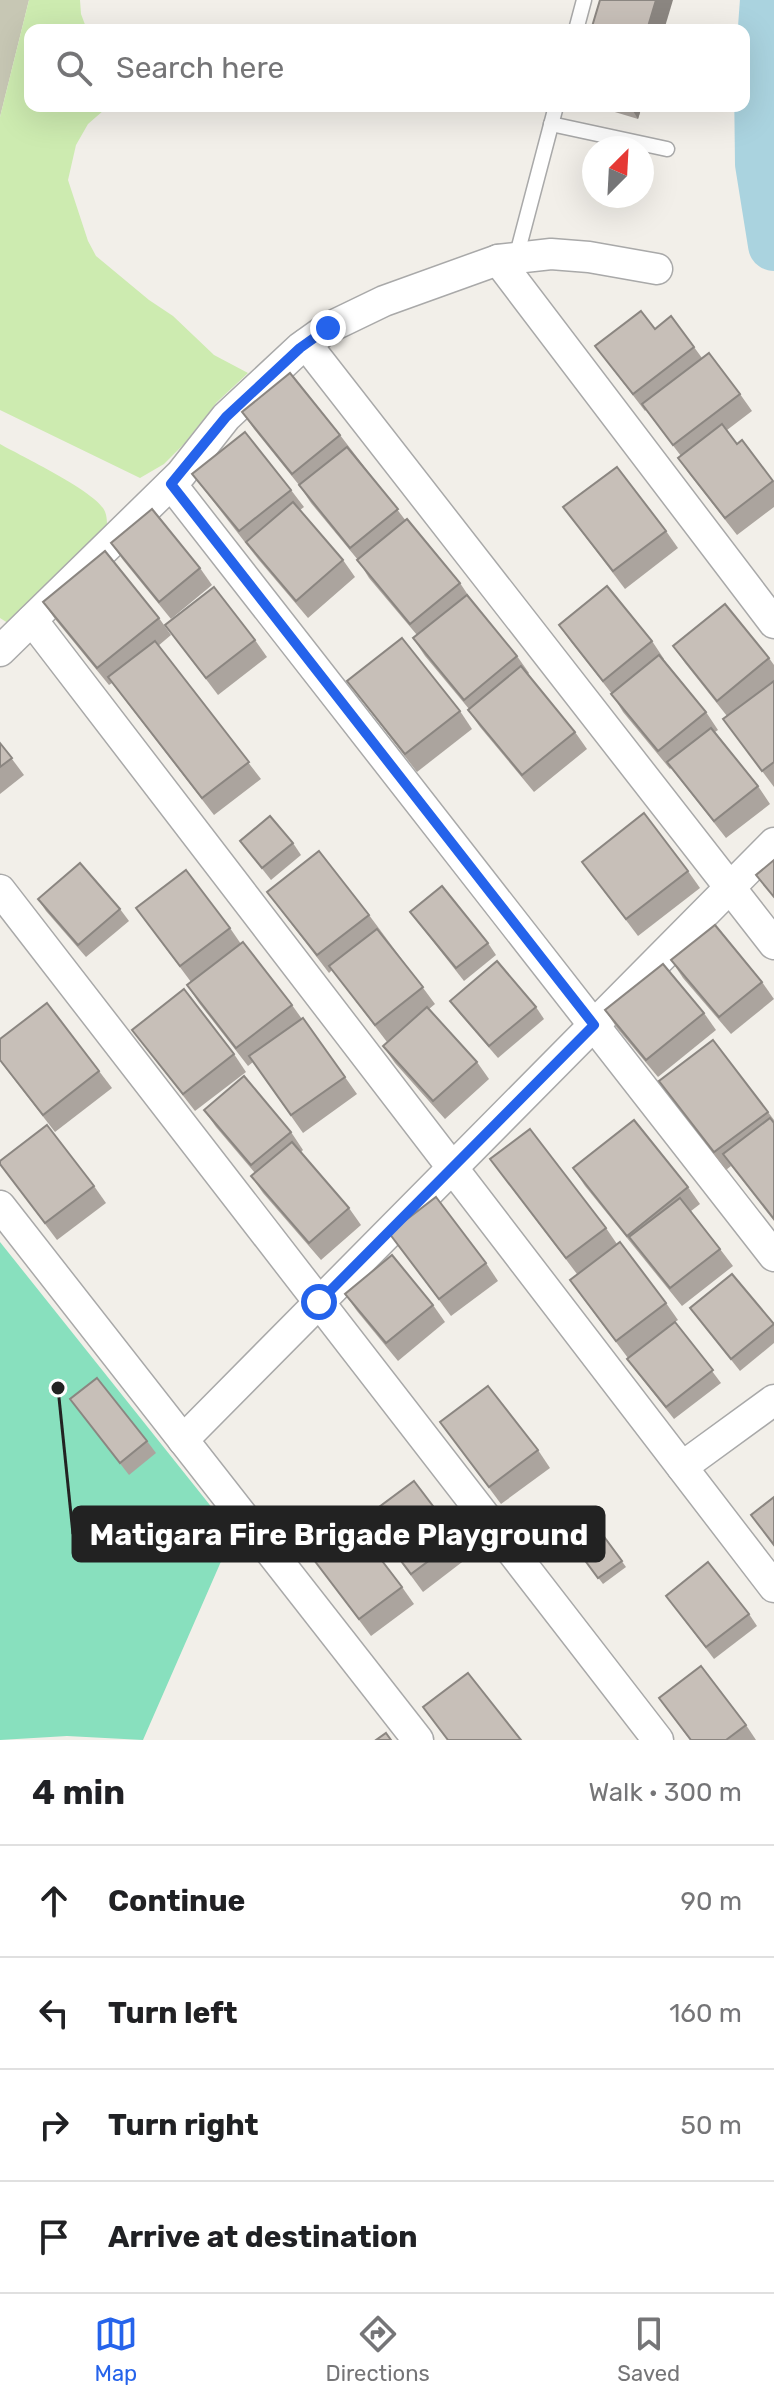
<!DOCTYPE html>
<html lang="en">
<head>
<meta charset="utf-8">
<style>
	body { margin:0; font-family:Rubik,sans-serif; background:#f6f6f6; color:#202124 }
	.compass { position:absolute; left:582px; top:136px; width:72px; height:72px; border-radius:50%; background:#fff; box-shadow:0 8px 32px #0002; rotate:24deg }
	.stop { position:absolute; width:24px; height:24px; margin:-18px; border:6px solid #2563eb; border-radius:50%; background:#fff }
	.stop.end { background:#2563eb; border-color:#fff; box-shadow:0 2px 8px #0008 }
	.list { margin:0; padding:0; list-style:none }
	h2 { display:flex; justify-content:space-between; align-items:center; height:104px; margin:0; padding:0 32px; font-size:34px }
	h2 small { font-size:26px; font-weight:400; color:#757577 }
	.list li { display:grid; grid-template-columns:52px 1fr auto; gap:24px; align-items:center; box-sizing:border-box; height:112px; padding:0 32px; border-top:2px solid #e0e0e0 }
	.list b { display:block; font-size:30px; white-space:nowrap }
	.list em { font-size:26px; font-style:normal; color:#757577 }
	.icon { flex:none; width:44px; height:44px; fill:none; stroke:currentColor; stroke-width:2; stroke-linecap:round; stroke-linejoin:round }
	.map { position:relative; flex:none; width:774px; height:1740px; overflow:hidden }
	.search { position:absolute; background:#fff; box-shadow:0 8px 32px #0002; left:24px; right:24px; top:24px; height:88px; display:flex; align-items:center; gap:20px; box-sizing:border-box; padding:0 28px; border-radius:16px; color:#757577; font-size:30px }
	.sheet { height:552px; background:#fff }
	nav { display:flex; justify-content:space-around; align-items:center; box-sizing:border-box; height:112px; border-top:2px solid #e0e0e0; background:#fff; font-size:22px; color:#757577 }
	nav a { display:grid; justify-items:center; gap:4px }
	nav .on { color:#2563eb }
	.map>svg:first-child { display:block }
	.construction { fill:#c7c7b4 }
	.grass { fill:#cdebb0 }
	.pitch { fill:#88e0be }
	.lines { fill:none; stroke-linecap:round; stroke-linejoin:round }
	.river { stroke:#aad3df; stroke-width:52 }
	.service-casing { stroke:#a9a9a9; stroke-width:17 }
	.minor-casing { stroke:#a9a9a9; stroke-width:33 }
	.service { stroke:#fff; stroke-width:14 }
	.minor { stroke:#fff; stroke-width:30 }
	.wall { fill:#aba49e }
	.shaded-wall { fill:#8b8681 }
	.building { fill:#c7bfb8; stroke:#8b8681; stroke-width:2 }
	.route { stroke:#2563eb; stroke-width:10 }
	.leader { fill:none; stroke:#222; stroke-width:3 }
	.callout-dot { fill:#222; stroke:#fff; stroke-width:3 }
	.callout { fill:#222; stroke:#222; stroke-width:3 }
	.callout-label { font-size:30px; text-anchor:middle; font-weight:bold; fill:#fff }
</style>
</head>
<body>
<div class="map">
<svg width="774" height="1740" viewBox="0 0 774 1740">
	<rect width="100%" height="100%" fill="#f2efe9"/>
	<polygon class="construction" points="0,0 29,0 0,117"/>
	<g class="grass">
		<polygon points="29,0 80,0 81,14 87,30 30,30 30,106 105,106 104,110 88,124 76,145 68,180 88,241 96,256 149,300 173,316 214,355 248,373 217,402 184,444 164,464 140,478 0,410 0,117"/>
		<path d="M0,444c23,13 90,45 103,64 4,6 4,12 4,19l-96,98 -11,-7z"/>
	</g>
	<polygon class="pitch" points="0,1242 233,1534 143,1740 67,1736 0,1740"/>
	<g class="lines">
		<polyline class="river" points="766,0 760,82 761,164 774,245"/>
		<defs>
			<g id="service">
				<polyline points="576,30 584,0"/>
				<polyline points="551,124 667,149"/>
				<polyline points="516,258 556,106"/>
			</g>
			<g id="minor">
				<polyline points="498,260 774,623"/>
				<polyline points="306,344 774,944"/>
				<polyline points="171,484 774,1256"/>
				<polyline points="32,620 774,1587"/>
				<polyline points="0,651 181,474 226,417 300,348 328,328 384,301 498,260 551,254 589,257 657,269"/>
				<polyline points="0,890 658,1740"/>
				<polyline points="0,1206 418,1740"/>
				<polyline points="183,1440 774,843"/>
				<polyline points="682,1467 774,1400"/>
			</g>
		</defs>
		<use href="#service" class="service-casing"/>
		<use href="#minor" class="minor-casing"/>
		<use href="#service" class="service"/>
		<use href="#minor" class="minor"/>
	</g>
	<g class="wall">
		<polygon points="595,106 642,106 638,119"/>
		<polygon points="655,329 694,347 702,358 740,394 752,411 727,430 737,444 742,440 774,482 774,507 737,535 690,475 678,458 681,456 646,410 645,411 595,346"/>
		<polygon points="242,412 340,435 406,521 460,583 472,601 517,656 529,673 528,674 575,732 587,749 534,792 480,727 468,710 469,709 425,656 413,638 417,635 369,578 358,560 311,503 299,485 254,429"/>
		<polygon points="192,474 291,490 304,507 300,510 343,560 355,577 308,618 258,559"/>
		<polygon points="563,507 666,531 678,548 625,589"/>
		<polygon points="111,543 200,568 212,585 171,619 123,560"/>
		<polygon points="43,602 159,618 171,635 158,646 261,779 214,815 112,683 109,685 55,619"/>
		<polygon points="165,625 255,640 267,657 218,695"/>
		<polygon points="559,625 652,641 664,659 663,659 706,712 718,730 715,732 758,786 770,804 726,838 671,768 670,769 623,712 612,694 571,642"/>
		<polygon points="673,646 769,658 774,665 774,787 723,719 727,716 685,663"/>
		<polygon points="347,681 460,711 472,729 417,772"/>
		<polygon points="0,743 24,775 0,794"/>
		<polygon points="240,841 293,843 301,855 271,880"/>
		<polygon points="582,862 688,871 700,888 638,936"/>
		<polygon points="267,892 369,915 435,1004 429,1009 477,1062 489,1079 445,1119 395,1063 383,1046 396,1035 387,1042 332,970 329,973"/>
		<polygon points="38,899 120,909 129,921 86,957 46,911"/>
		<polygon points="136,908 230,928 241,944 292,1005 302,1019 303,1018 357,1094 303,1133 253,1062 248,1066 199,1003 187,985 191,982"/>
		<polygon points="410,912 488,943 496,955 464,981"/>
		<polygon points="671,960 762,982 774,999 731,1034 683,978"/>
		<polygon points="450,1001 536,1007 544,1019 498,1058 459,1013"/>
		<polygon points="605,1010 704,1013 716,1030 658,1077 617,1028"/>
		<polygon points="132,1030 234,1054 246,1072 195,1111"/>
		<polygon points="0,1039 99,1071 112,1088 55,1132 0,1061"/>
		<polygon points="659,1081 768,1112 774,1120 774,1221 731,1166 726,1170"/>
		<polygon points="204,1110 291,1132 303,1150 301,1152 349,1208 361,1225 321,1260 263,1193 251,1176 255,1173 216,1127"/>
		<polygon points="490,1159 606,1228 617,1244 666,1303 678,1320 675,1322 721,1383 674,1419 636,1371 628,1358 582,1297 570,1280 577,1274"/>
		<polygon points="0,1164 94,1186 106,1203 57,1240"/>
		<polygon points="573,1168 688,1187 700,1204 691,1211 733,1266 682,1306 585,1186"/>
		<polygon points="389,1233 486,1263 498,1281 451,1316"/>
		<polygon points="345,1294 433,1305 445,1322 398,1361 357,1311"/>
		<polygon points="690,1308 774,1324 774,1343 740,1371"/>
		<polygon points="70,1399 147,1441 156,1453 129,1475"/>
		<polygon points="440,1422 538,1450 550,1468 501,1504"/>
		<polygon points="367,1516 458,1539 470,1556 423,1592"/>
		<polygon points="605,1538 626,1567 603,1584 581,1555"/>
		<polygon points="314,1560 402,1587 414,1604 371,1636"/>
		<polygon points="666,1596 749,1614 757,1626 714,1659"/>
		<polygon points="659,1698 746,1725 756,1740 690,1740"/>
	</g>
	<g class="shaded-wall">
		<polygon points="656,0 673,0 664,30 647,30"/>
		<polygon points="630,106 642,106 638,119"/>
	</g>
	<g class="building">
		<polygon points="600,0 656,0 647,30 591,30"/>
		<polygon points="641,311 655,329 671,316 694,347 633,394 595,346"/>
		<polygon points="709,353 740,394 673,445 642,404"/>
		<polygon points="290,373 340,435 292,474 242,412"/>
		<polygon points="722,424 737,444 742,440 773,481 725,518 678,458"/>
		<polygon points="245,432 291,490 239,531 192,474"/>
		<polygon points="347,447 398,509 350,548 299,485"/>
		<polygon points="617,467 666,531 613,571 563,507"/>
		<polygon points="293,502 343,560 296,601 246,542"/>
		<polygon points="152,509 200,568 159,602 111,543"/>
		<polygon points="407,519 460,583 410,624 357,560"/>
		<polygon points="105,551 159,618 97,668 43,602"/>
		<polygon points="607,586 652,641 603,681 559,625"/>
		<polygon points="214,587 255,640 206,678 165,625"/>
		<polygon points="467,595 517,656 464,700 413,638"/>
		<polygon points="725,604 769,658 717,701 673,646"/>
		<polygon points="402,638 460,711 405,754 347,681"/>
		<polygon points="155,641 249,762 202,798 108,677"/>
		<polygon points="659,655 706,712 658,751 611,694"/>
		<polygon points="521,666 575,732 522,775 468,710"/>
		<polygon points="774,681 774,762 762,771 723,719"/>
		<polygon points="711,728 758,786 714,821 667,762"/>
		<polygon points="0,743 12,758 0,767"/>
		<polygon points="644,813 688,871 626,919 582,862"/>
		<polygon points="270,816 293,843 262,868 240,841"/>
		<polygon points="319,851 369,915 317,955 267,892"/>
		<polygon points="774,860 774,897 756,875"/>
		<polygon points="80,863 120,909 78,945 38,899"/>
		<polygon points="186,870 230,928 180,966 136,908"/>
		<polygon points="442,886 488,943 456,968 410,912"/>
		<polygon points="715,925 762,982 719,1017 671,960"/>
		<polygon points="377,929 423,987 375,1025 329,966"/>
		<polygon points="243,942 292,1005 236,1048 187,985"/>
		<polygon points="497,961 536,1007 489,1046 450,1001"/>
		<polygon points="663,964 704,1013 646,1060 605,1010"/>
		<polygon points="184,989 234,1054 183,1094 132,1030"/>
		<polygon points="47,1003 99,1071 43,1115 0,1060 0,1039"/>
		<polygon points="427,1007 477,1062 433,1101 383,1046"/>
		<polygon points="303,1018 345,1077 291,1115 249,1056"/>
		<polygon points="713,1040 768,1112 714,1152 659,1081"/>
		<polygon points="244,1076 291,1132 251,1165 204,1110"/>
		<polygon points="770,1118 774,1123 774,1219 723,1154"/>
		<polygon points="634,1120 688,1187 627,1236 573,1168"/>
		<polygon points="47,1125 94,1186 45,1223 0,1164 0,1161"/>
		<polygon points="530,1129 606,1228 566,1258 490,1159"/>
		<polygon points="292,1142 349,1208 309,1243 251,1176"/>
		<polygon points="436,1197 486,1263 439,1299 389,1233"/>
		<polygon points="680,1198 720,1249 670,1288 629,1237"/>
		<polygon points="620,1242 666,1303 616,1341 570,1280"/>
		<polygon points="392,1255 433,1305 386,1343 345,1294"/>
		<polygon points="732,1274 774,1324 731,1359 690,1308"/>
		<polygon points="675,1322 713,1370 666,1407 627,1359"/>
		<polygon points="97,1378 147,1441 120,1463 70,1399"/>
		<polygon points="488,1386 538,1450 489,1487 440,1422"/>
		<polygon points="414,1481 458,1539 411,1574 367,1516"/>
		<polygon points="774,1497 774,1545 751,1515"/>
		<polygon points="357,1528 402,1587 359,1619 314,1560"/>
		<polygon points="605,1538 622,1561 598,1578 581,1555"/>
		<polygon points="708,1562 749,1614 706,1647 666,1596"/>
		<polygon points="701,1666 746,1725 726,1740 691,1740 659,1698"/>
		<polygon points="468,1673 521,1740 448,1740 423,1707"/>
		<polygon points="386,1733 391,1740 376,1740"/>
	</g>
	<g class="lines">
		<polyline class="route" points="319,1302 594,1025 171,484 226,417 300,348 328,328"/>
	</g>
	<path class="leader" d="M58 1388L73 1534"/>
	<circle class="callout-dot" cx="58" cy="1388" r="8"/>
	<rect class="callout" x="73" y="1507" width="531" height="54" rx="8"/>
	<g class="callout-label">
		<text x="339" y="1545">Matigara Fire Brigade Playground</text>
	</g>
</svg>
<svg class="compass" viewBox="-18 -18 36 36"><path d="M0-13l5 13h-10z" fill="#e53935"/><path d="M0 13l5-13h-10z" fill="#757577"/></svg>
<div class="stop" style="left:319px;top:1302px"></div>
<div class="stop end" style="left:328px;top:328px"></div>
<div class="search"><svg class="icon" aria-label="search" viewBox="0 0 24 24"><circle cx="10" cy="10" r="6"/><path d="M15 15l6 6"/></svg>Search here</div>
</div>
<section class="sheet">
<h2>4 min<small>Walk · 300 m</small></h2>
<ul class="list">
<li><svg class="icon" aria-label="ahead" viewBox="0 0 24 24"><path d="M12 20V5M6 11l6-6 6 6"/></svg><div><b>Continue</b></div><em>90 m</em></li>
<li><svg class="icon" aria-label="left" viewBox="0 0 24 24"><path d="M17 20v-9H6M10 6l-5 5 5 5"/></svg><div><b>Turn left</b></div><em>160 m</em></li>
<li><svg class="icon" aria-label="right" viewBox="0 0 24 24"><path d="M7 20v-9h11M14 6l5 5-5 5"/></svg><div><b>Turn right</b></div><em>50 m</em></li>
<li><svg class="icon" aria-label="arrive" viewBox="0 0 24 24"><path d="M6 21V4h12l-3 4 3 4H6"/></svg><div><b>Arrive at destination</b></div></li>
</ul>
</section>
<nav>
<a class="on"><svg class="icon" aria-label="map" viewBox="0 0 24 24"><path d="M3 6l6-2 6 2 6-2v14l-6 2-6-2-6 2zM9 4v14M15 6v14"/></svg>Map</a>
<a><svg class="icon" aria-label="directions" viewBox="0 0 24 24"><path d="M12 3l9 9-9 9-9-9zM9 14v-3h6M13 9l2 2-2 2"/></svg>Directions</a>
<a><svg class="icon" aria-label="saved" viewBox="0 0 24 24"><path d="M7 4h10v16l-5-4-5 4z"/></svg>Saved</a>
</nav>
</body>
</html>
